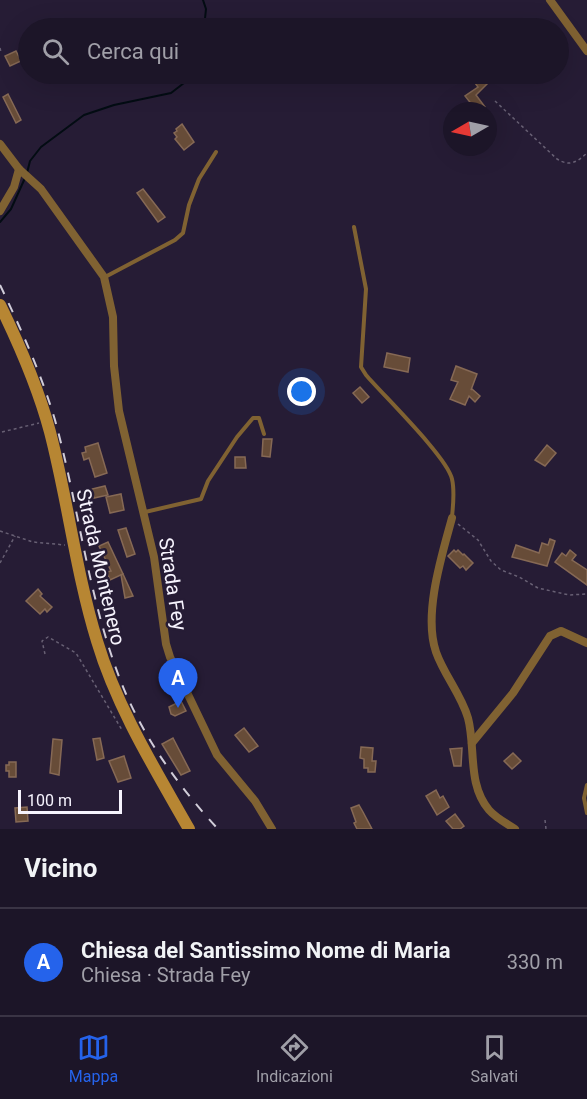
<!DOCTYPE html>
<html lang="it">
<head>
<meta charset="utf-8">
<style>
	body { margin:0; font-family:Roboto,sans-serif; background:#251e30; color:#f1f3f6 }
	.compass { position:absolute; left:443px; top:102px; width:54px; height:54px; border-radius:50%; background:#1c1528; box-shadow:0 6px 24px #0002; rotate:261deg }
	.scale { position:absolute; left:18px; bottom:15px; width:104px; box-sizing:border-box; padding-left:6px; border:3px solid #f6f3fd; border-top:0; font-size:16px; line-height:21px; white-space:nowrap; color:#f6f3fd; -webkit-text-stroke:4px #261c35; paint-order:stroke }
	.you { position:absolute; left:302px; top:392px; width:21px; height:21px; margin:-15px; border:4px solid #fff; border-radius:50%; background:#1a73e8; box-shadow:0 0 0 9px #1a73e833 }
	.badge { display:grid; place-items:center; width:39px; height:39px; border-radius:50%; background:#2563eb; color:#fff; font-size:20px; font-weight:700 }
	.pin { position:absolute; translate:-50% -50px; filter:drop-shadow(0 2px 3px #0008) }
	.pin::after { content:''; position:absolute; top:32px; width:21px; height:18px; background:inherit; clip-path:polygon(0 0,100% 0,50% 100%) }
	.list { margin:0; padding:0; list-style:none }
	h2 { display:flex; justify-content:space-between; align-items:center; height:78px; margin:0; padding:0 24px; font-size:26px }
	h2 small { font-size:20px; font-weight:400; color:#a09fa8 }
	.list li { display:grid; grid-template-columns:39px 1fr auto; gap:18px; align-items:center; box-sizing:border-box; height:108px; padding:0 24px; border-top:2px solid #3a3445 }
	.list b { display:block; font-size:22px; white-space:nowrap }
	.list p { margin:0; font-size:20px; white-space:nowrap; color:#a09fa8 }
	.list em { font-size:20px; font-style:normal; color:#a09fa8 }
	.icon { flex:none; width:33px; height:33px; fill:none; stroke:currentColor; stroke-width:2; stroke-linecap:round; stroke-linejoin:round }
	.map { position:relative; flex:none; width:587px; height:829px; overflow:hidden }
	.search { position:absolute; background:#1c1528; box-shadow:0 6px 24px #0002; left:18px; right:18px; top:18px; height:66px; display:flex; align-items:center; gap:15px; box-sizing:border-box; padding:0 21px; border-radius:33px; color:#a09fa8; font-size:22px }
	.sheet { height:186px; background:#1c1528 }
	nav { display:flex; justify-content:space-around; align-items:center; box-sizing:border-box; height:84px; border-top:2px solid #3a3445; background:#1c1528; font-size:16px; color:#a09fa8 }
	nav a { display:grid; justify-items:center; gap:3px }
	nav .on { color:#2563eb }
	.map>svg:first-child { display:block }
	.lines { fill:none; stroke-linecap:round; stroke-linejoin:round }
	.stream { stroke:#030c13; stroke-width:2 }
	.building { fill:#674c38; stroke:#866955; stroke-width:1.5 }
	.path { stroke:#686074; stroke-width:1.5; stroke-dasharray:3 3; stroke-linecap:butt }
	.lane { stroke:#806232; stroke-width:4 }
	.street { stroke:#806232; stroke-width:8 }
	.secondary { stroke:#b78633; stroke-width:12 }
	.rail { stroke:#d1cdd9; stroke-width:2; stroke-dasharray:10 10; stroke-linecap:butt }
	.labels { text-anchor:middle; dominant-baseline:central; stroke-width:5; stroke-linejoin:round; paint-order:stroke }
	.street-label { font-size:20px; fill:#f6f3fd; stroke:#261c35 }
</style>
</head>
<body>
<div class="map">
<svg width="587" height="829" viewBox="0 0 587 829">
	<rect width="100%" height="100%" fill="#261c35"/>
	<g class="lines">
		<g class="stream">
			<polyline points="203,0 206,9 204,28"/>
			<polyline points="27,173 30,161 41,147 84,115 114,105 171,93 184,83 188,74"/>
			<polyline points="0,222 11,209 25,178"/>
		</g>
	</g>
	<g class="building">
		<polygon points="16,51 21,61 10,66 5,56"/>
		<polygon points="479,80 483,83 486,81 488,83 476,95 485,107 477,111 465,96 478,87 475,83"/>
		<polygon points="8,94 21,120 16,123 3,97"/>
		<polygon points="182,124 194,142 184,150 175,139 177,137 174,133 177,131 176,129"/>
		<polygon points="143,189 165,217 158,222 137,193"/>
		<polygon points="387,353 410,358 408,372 384,367"/>
		<polygon points="456,366 477,374 471,390 472,389 480,396 475,402 469,396 465,405 450,399 458,382 451,380"/>
		<polygon points="360,387 369,397 362,403 353,393"/>
		<polygon points="263,439 272,439 270,457 262,456"/>
		<polygon points="98,443 107,473 95,477 89,458 84,460 82,453 86,452 85,447"/>
		<polygon points="547,445 556,453 545,466 535,460"/>
		<polygon points="235,457 245,457 246,468 235,468"/>
		<polygon points="105,486 108,495 94,498 92,489"/>
		<polygon points="121,494 124,510 110,513 106,497"/>
		<polygon points="126,528 135,554 127,557 118,530"/>
		<polygon points="550,539 555,541 547,566 512,557 516,545 539,553 542,543 548,545"/>
		<polygon points="108,542 123,574 110,580 107,572 111,571 99,546"/>
		<polygon points="454,550 456,552 458,550 463,555 464,554 473,563 466,570 463,566 460,568 448,556"/>
		<polygon points="570,550 576,555 572,560 587,570 587,585 555,562 562,553 566,556"/>
		<polygon points="123,574 133,596 125,598 121,575"/>
		<polygon points="38,589 42,594 40,596 52,607 47,612 45,609 40,614 26,601"/>
		<polygon points="181,701 186,711 175,716 171,714 169,707"/>
		<polygon points="244,728 258,746 249,752 235,735"/>
		<polygon points="100,738 104,758 97,760 93,739"/>
		<polygon points="173,738 190,771 181,775 162,744"/>
		<polygon points="53,739 62,740 59,775 50,773"/>
		<polygon points="361,747 373,748 372,761 376,761 375,772 368,772 368,768 364,768 364,759 360,758"/>
		<polygon points="462,748 461,766 454,766 450,749"/>
		<polygon points="513,753 521,761 512,769 504,761"/>
		<polygon points="124,756 131,778 118,782 109,761"/>
		<polygon points="9,762 16,762 16,777 9,777 9,771 6,771 6,765 9,765"/>
		<polygon points="436,790 440,798 443,796 449,807 437,815 426,796"/>
		<polygon points="359,805 363,812 372,829 357,829 354,823 356,822 351,808"/>
		<polygon points="27,807 28,821 16,822 15,808"/>
		<polygon points="455,814 464,826 460,829 453,829 446,821"/>
	</g>
	<g class="lines">
		<g class="path">
			<polyline points="0,48 1,52"/>
			<path d="M495,101l62,58c13,8 20,3 30,-6"/>
			<polyline points="2,432 39,423"/>
			<polyline points="458,524 478,540 491,561 501,570 519,577 538,588 569,595 587,594"/>
			<polyline points="0,531 33,542 65,545"/>
			<polyline points="0,563 15,536"/>
			<polyline points="45,654 42,641 48,637 76,653 122,730"/>
			<polyline points="545,820 546,829"/>
		</g>
		<g class="lane">
			<path d="M354,227l12,62 -5,78 5,8c18,21 81,82 86,104 3,13 1,26 0,38"/>
			<polyline points="105,277 175,240 183,233 189,205 199,179 216,152"/>
			<polyline points="145,512 201,499 208,481 237,437 253,418 259,418 264,434"/>
			<polyline points="587,785 584,798 587,813"/>
		</g>
		<g class="street">
			<polyline points="550,0 587,51"/>
			<polyline points="0,144 19,169 41,189 104,277 113,317 114,366 119,411 154,557 166,644 170,657 217,755 255,801 272,829"/>
			<polyline points="0,211 14,187 19,169"/>
			<path d="M452,518c-10,37 -29,96 -16,134 8,23 25,42 32,66 8,30 -1,66 21,92 7,8 17,13 26,19"/>
			<polyline points="472,743 513,693 550,636 561,631 587,643"/>
		</g>
		<path class="secondary" d="M0,305c20,41 38,82 50,127 18,69 26,141 47,209 20,67 58,128 92,188"/>
		<path class="rail" d="M0,285c21,44 41,88 55,135 25,91 34,187 71,274 22,50 55,95 92,135"/>
	</g>
	<g class="labels">
		<g class="street-label">
			<text transform="translate(101 567) rotate(77)">Strada Montenero</text>
			<text transform="translate(173 584) rotate(81)">Strada Fey</text>
		</g>
	</g>
</svg>
<svg class="compass" viewBox="-18 -18 36 36"><path d="M0-13l5 13h-10z" fill="#e53935"/><path d="M0 13l5-13h-10z" fill="#a09fa8"/></svg>
<div class="scale">100 m</div>
<div class="you"></div>
<div class="pin badge" style="left:178px;top:708px">A</div>
<div class="search"><svg class="icon" aria-label="search" viewBox="0 0 24 24"><circle cx="10" cy="10" r="6"/><path d="M15 15l6 6"/></svg>Cerca qui</div>
</div>
<section class="sheet">
<h2>Vicino<small></small></h2>
<ul class="list">
<li><span class="badge">A</span><div><b>Chiesa del Santissimo Nome di Maria</b><p>Chiesa · Strada Fey</p></div><em>330 m</em></li>
</ul>
</section>
<nav>
<a class="on"><svg class="icon" aria-label="map" viewBox="0 0 24 24"><path d="M3 6l6-2 6 2 6-2v14l-6 2-6-2-6 2zM9 4v14M15 6v14"/></svg>Mappa</a>
<a><svg class="icon" aria-label="directions" viewBox="0 0 24 24"><path d="M12 3l9 9-9 9-9-9zM9 14v-3h6M13 9l2 2-2 2"/></svg>Indicazioni</a>
<a><svg class="icon" aria-label="saved" viewBox="0 0 24 24"><path d="M7 4h10v16l-5-4-5 4z"/></svg>Salvati</a>
</nav>
</body>
</html>
